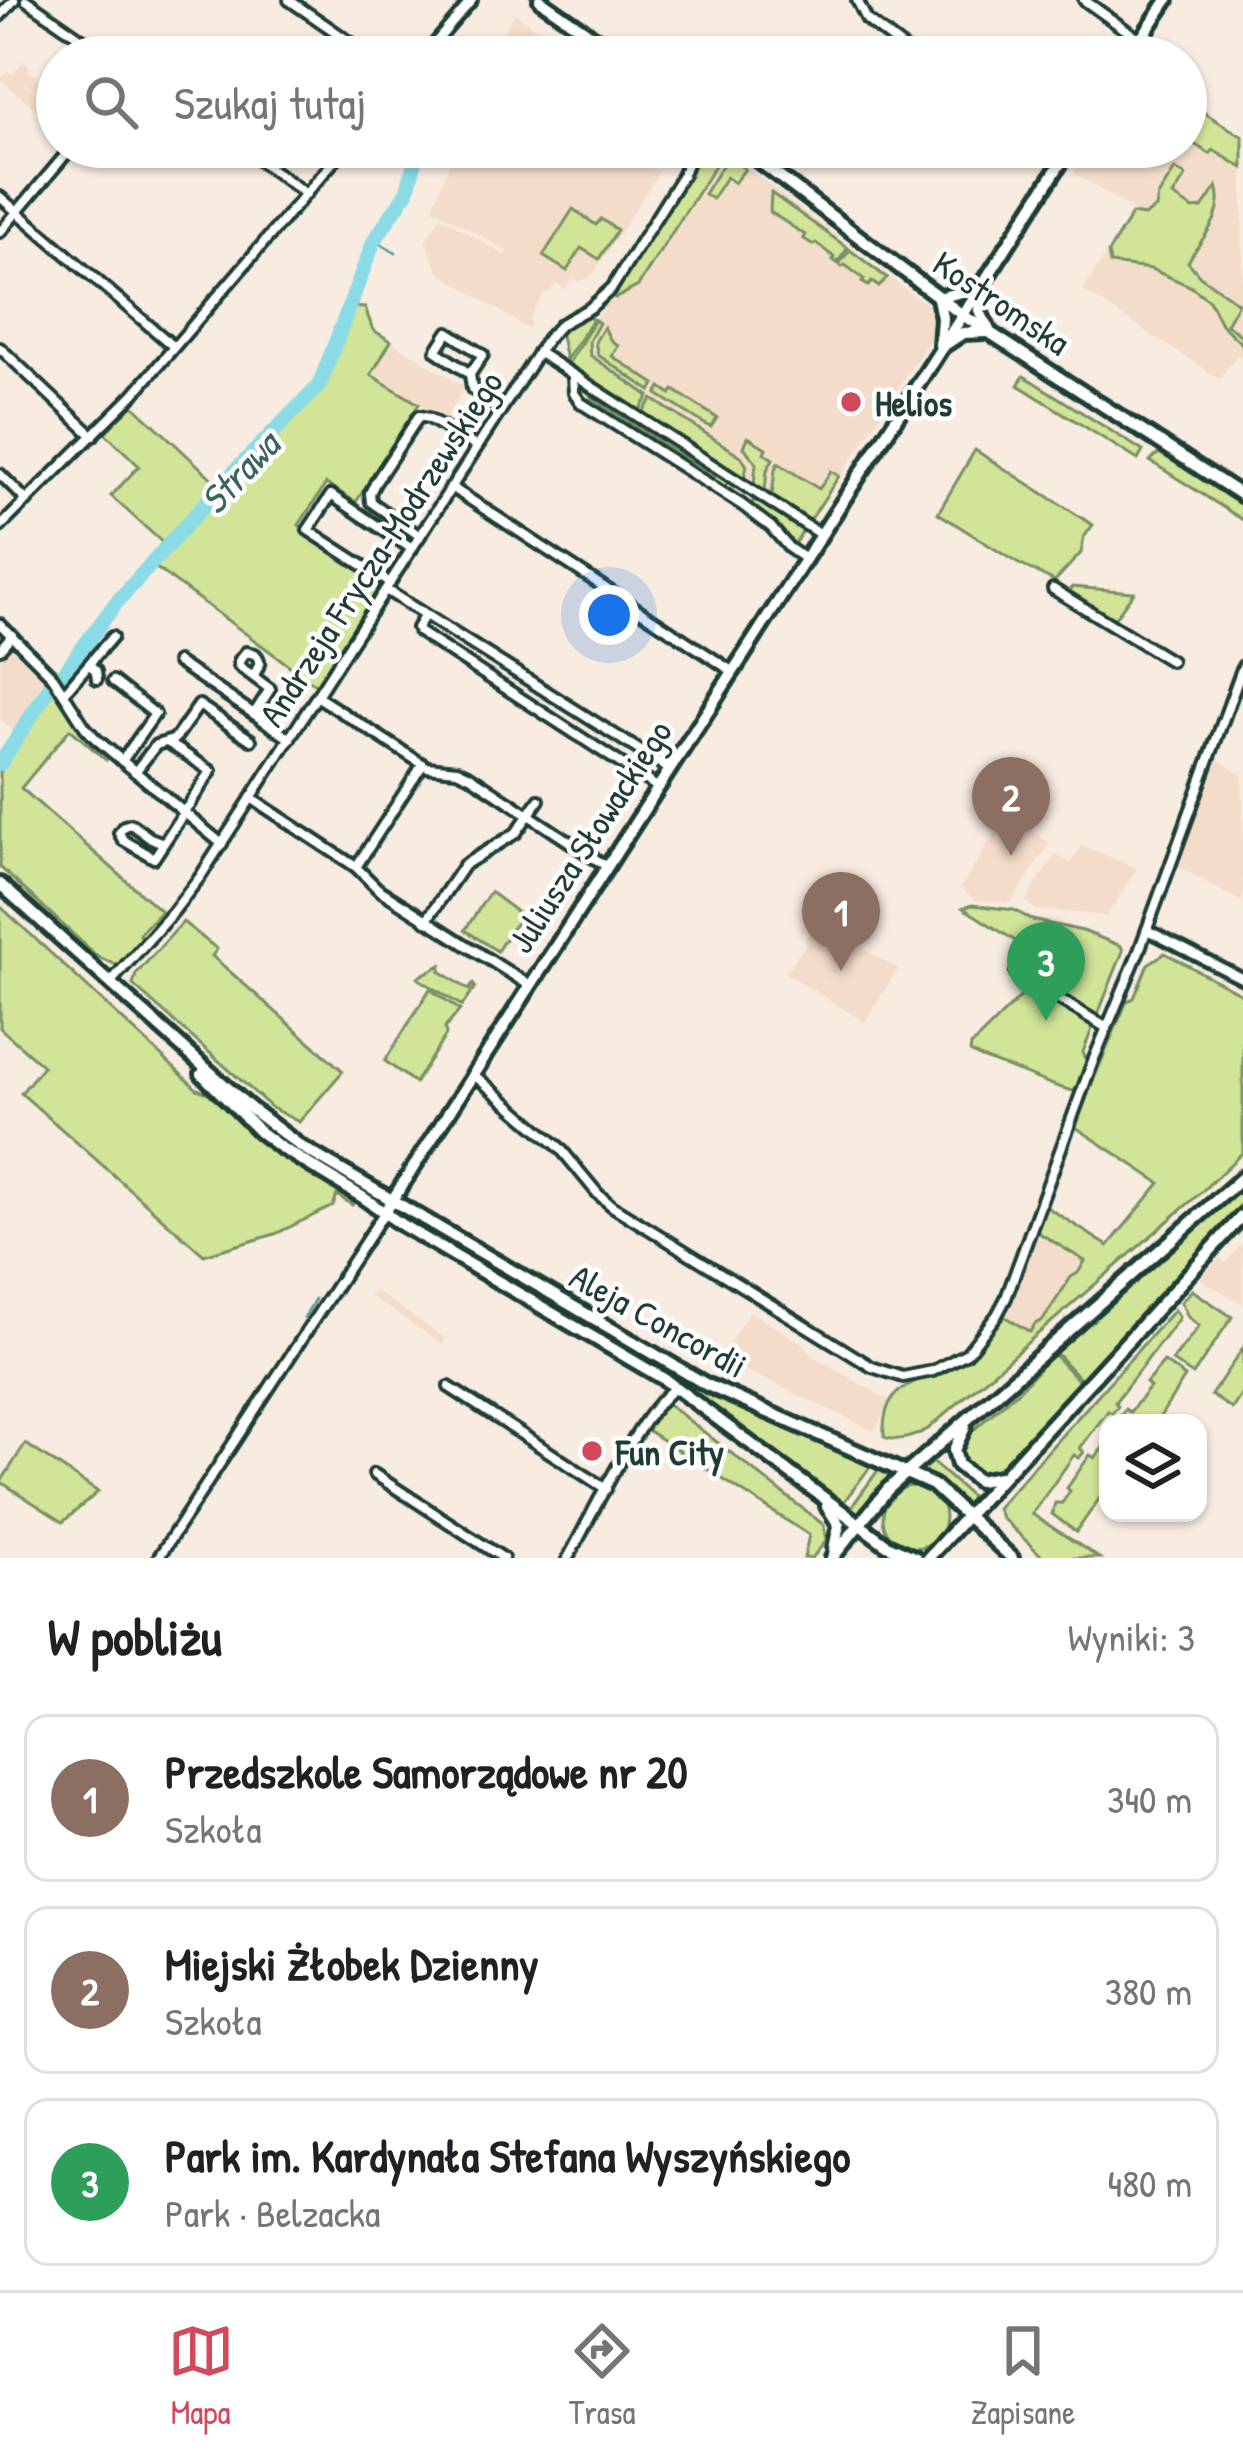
<!DOCTYPE html>
<html lang="pl">
<head>
<meta charset="utf-8">
<style>
	body { margin:0; font-family:"Patrick Hand",sans-serif; background:#f6f6f6; color:#202124 }
	.controls { position:absolute; right:36px; bottom:36px; display:grid; overflow:hidden; border-radius:24px; box-shadow:0 3px 9px #0004 }
	.controls button { width:108px; height:108px; display:grid; place-items:center; padding:0; border:0; border-bottom:3px solid #e0e0e0; background:#fff; color:#202124; font:60px sans-serif }
	.you { position:absolute; left:609px; top:615px; width:42px; height:42px; margin:-30px; border:9px solid #fff; border-radius:50%; background:#1a73e8; box-shadow:0 0 0 18px #1a73e833 }
	.badge { display:grid; place-items:center; width:78px; height:78px; border-radius:50%; background:#d1495b; color:#fff; font-size:39px; font-weight:700 }
	.pin { position:absolute; translate:-50% -99px; filter:drop-shadow(0 3px 6px #0008) }
	.pin::after { content:''; position:absolute; top:63px; width:42px; height:36px; background:inherit; clip-path:polygon(0 0,100% 0,50% 100%) }
	.list { margin:0; padding:0; list-style:none }
	h2 { display:flex; justify-content:space-between; align-items:center; height:156px; margin:0; padding:0 48px; font-size:51px }
	h2 small { font-size:39px; font-weight:400; color:#757577 }
	.list li { display:grid; grid-template-columns:78px 1fr auto; gap:36px; align-items:center; box-sizing:border-box; height:168px; margin:0 24px 24px; padding:0 24px; border:3px solid #e0e0e0; border-radius:24px }
	.list b { display:block; font-size:45px; white-space:nowrap }
	.list p { margin:0; font-size:39px; white-space:nowrap; color:#757577 }
	.list em { font-size:39px; font-style:normal; color:#757577 }
	.icon { flex:none; width:66px; height:66px; fill:none; stroke:currentColor; stroke-width:2; stroke-linecap:round; stroke-linejoin:round }
	.map { position:relative; flex:none; width:1243px; height:1558px; overflow:hidden }
	.search { position:absolute; background:#fff; box-shadow:0 3px 9px #0004; left:36px; right:36px; top:36px; height:132px; display:flex; align-items:center; gap:30px; box-sizing:border-box; padding:0 42px; border-radius:66px; color:#757577; font-size:45px }
	.sheet { height:732px; background:#fff }
	nav { display:flex; justify-content:space-around; align-items:center; box-sizing:border-box; height:168px; border-top:3px solid #e0e0e0; background:#fff; font-size:33px; color:#757577 }
	nav a { display:grid; justify-items:center; gap:6px }
	nav .on { color:#d1495b }
	.map>svg:first-child { display:block }
	.built { fill:#f3ddca }
	.green { fill:#d1e498; stroke:#789066; stroke-width:3 }
	.lines { fill:none; stroke-linecap:round; stroke-linejoin:round }
	.stream { stroke:#609c9f; stroke-width:3 }
	.river { stroke:#8bdbe6; stroke-width:15 }
	.street-casing { stroke:#1f3d34; stroke-width:16 }
	.secondary-casing { stroke:#1f3d34; stroke-width:20 }
	.street { stroke:#fff; stroke-width:8 }
	.secondary { stroke:#fff; stroke-width:10 }
	.poi-dot { fill:#d1495b; stroke:#fff; stroke-width:4.5 }
	.labels { text-anchor:middle; dominant-baseline:central; stroke-width:9; stroke-linejoin:round; paint-order:stroke }
	.street-label { font-size:36px; fill:#1f3d34; stroke:#fff }
	.poi-label { font-size:36px; font-weight:bold; fill:#1f3d34; stroke:#fff; text-anchor:start }
	.water-label { font-size:39px; font-style:italic; fill:#3a6460; stroke:#fff }
</style>
</head>
<body>
<div class="map">
<svg width="1243" height="1558" viewBox="0 0 1243 1558">
	<rect width="100%" height="100%" fill="#f8ebe0"/>
	<filter id="ink" filterUnits="userSpaceOnUse"><feTurbulence type="fractalNoise" baseFrequency=".00833" numOctaves="2"/><feDisplacementMap in="SourceGraphic" scale="24" xChannelSelector="R" yChannelSelector="G"/><feConvolveMatrix kernelMatrix="1 2 1 2 8 2 1 2 1" color-interpolation-filters="sRGB"/></filter>
	<g filter="url(#ink)">
		<g class="built">
			<polygon points="515,13 536,29 575,57 487,57"/>
			<polygon points="23,61 30,67 29,70 57,94 57,108 20,80 57,111 52,122 0,79 8,71 13,74"/>
			<polygon points="1186,139 1209,153 1213,149 1243,168 1243,358 1237,355 1220,379 1083,291 1133,210 1074,173 1091,147 1186,147"/>
			<polygon points="455,147 656,147 656,156 650,166 659,172 592,276 579,282 573,278 565,289 556,283 550,293 546,291 528,320 531,323 528,329 439,272 425,241 441,216 504,255 507,251 433,208"/>
			<polygon points="700,147 724,150 910,293 929,305 935,312 937,319 933,334 811,522 565,363 623,280 684,182"/>
			<polygon points="391,341 465,387 445,420 370,375"/>
			<polygon points="13,642 52,681 16,733 0,719 0,657"/>
			<polygon points="1217,759 1243,776 1243,903 1178,866"/>
			<polygon points="1002,821 1015,829 1019,822 1050,843 1011,903 976,900 960,889"/>
			<polygon points="1082,845 1137,868 1107,916 1037,910 1025,902 1055,855 1071,863"/>
			<polygon points="816,921 898,969 865,1022 785,973 807,943 805,940"/>
			<polygon points="1036,1231 1085,1261 1078,1273 1071,1277 1043,1320 1030,1332 1002,1315"/>
			<polygon points="1243,1243 1243,1304 1200,1279 1219,1258 1225,1263"/>
			<polygon points="374,1290 446,1339 442,1344 370,1296"/>
			<polygon points="749,1311 805,1345 812,1355 891,1402 874,1431 720,1358"/>
		</g>
		<g class="green">
			<polygon points="1189,103 1243,137 1243,168 1213,150 1210,154 1186,139 1186,108"/>
			<polygon points="701,147 723,153 638,286 616,298 613,297 690,175"/>
			<polygon points="728,156 745,169 734,183 726,177 712,199 704,194"/>
			<path d="M1175,169l11,7 -13,20 20,13 9,-1 15,-22c10,30 -16,52 -29,76l12,14 38,27 -12,21 17,13v8l-22,-21 -12,-24 -19,-14 -39,-17 -41,-5 -2,-11 24,-39 12,2 12,-8 2,-12z"/>
			<polygon points="771,193 848,248 837,263 833,260 834,257 816,243 813,245 803,238 805,235 770,212"/>
			<polygon points="573,209 596,225 601,219 617,230 599,259 581,248 567,271 543,256"/>
			<polygon points="850,250 887,278 879,287 872,282 868,286 862,282 864,279 845,265 842,267 839,264"/>
			<polygon points="350,307 365,308 373,330 391,341 371,375 419,404 356,502 326,484 299,525 384,581 318,684 313,683 152,565 310,401 320,387"/>
			<polygon points="587,316 593,319 566,360 560,331"/>
			<polygon points="595,320 599,323 589,341 590,355 649,396 640,410 568,364"/>
			<polygon points="604,327 610,339 618,346 612,356 655,384 651,391 598,355 595,342"/>
			<polygon points="1024,376 1143,451 1138,460 1018,385"/>
			<polygon points="579,387 586,387 591,396 715,476 722,475 729,480 723,490 715,485 714,478 590,399 580,399 576,390"/>
			<polygon points="661,387 671,394 674,390 717,418 711,427 708,426 657,394"/>
			<polygon points="652,399 741,456 747,466 744,478 643,412"/>
			<polygon points="132,404 219,485 165,545 111,496 139,466 104,432"/>
			<polygon points="748,437 766,448 764,453 773,459 767,470 765,491 754,485 756,463 744,447"/>
			<polygon points="975,450 1093,525 1084,537 1081,553 1055,581 1017,563 938,513"/>
			<polygon points="1159,453 1243,503 1243,520 1150,461"/>
			<polygon points="778,463 819,489 831,471 839,476 811,519 809,520 772,496 775,469"/>
			<polygon points="753,499 758,499 804,529 793,546 777,526 753,506"/>
			<polygon points="1072,587 1134,592 1114,619 1070,591"/>
			<polygon points="56,688 86,736 109,756 106,760 70,729 21,788 161,911 139,934 143,939 119,966 98,957 0,867 0,772"/>
			<polygon points="490,892 521,915 497,951 465,930"/>
			<path d="M972,905l42,5 18,10 51,11 38,15 2,5 -40,101 5,14 -9,22 -5,3c-21,-4 -37,-13 -57,-20 -17,-7 -31,-9 -47,-19l1,-6 50,-50 23,-37 -81,-51z"/>
			<polygon points="0,906 197,1089 216,1096 272,1147 355,1198 352,1205 337,1195 333,1206 275,1234 204,1255 21,1093 43,1066 0,1028"/>
			<polygon points="183,922 217,949 212,956 343,1071 299,1122 272,1108 133,985 136,974"/>
			<path d="M1165,953l78,42v157l-46,44 -269,233c-12,7 -31,14 -44,8 -3,-62 43,-52 81,-78 16,-11 26,-28 37,-44l28,17 5,-8 8,-4 28,-43 7,-4 7,-12 -49,-30 9,-25 63,40 52,-63 -86,-57 53,-125 7,-3 14,-34z"/>
			<polygon points="441,965 440,971 469,990 473,984 475,987 462,1006 419,979 418,977"/>
			<polygon points="430,989 460,1010 445,1028 446,1035 415,1083 385,1061"/>
			<polygon points="1243,1186 1243,1202 1081,1380 1055,1352"/>
			<polygon points="410,1222 665,1366 662,1372 408,1224"/>
			<polygon points="1192,1290 1232,1317 1193,1375 1172,1361 1199,1326 1188,1317 1181,1302"/>
			<polygon points="1174,1310 1179,1317 1177,1321 1115,1402 1118,1406 1112,1413 1108,1411 1080,1448 1084,1452 1079,1458 1074,1455 1032,1514 1099,1558 1044,1558 1001,1517 997,1508"/>
			<polygon points="1243,1348 1243,1392 1232,1409 1211,1395"/>
			<polygon points="1053,1354 1080,1382 992,1476 983,1478 963,1465 958,1450 961,1441 1020,1389"/>
			<polygon points="1164,1362 1185,1377 1156,1423 1122,1423 1119,1418 1125,1409 1130,1412 1150,1387 1146,1383"/>
			<polygon points="673,1370 734,1404 873,1463 843,1503 668,1377"/>
			<polygon points="664,1401 824,1525 826,1541 812,1558 804,1558 809,1535 644,1428"/>
			<polygon points="1108,1441 1108,1486 1076,1532 1052,1514 1055,1503 1062,1503 1070,1491 1067,1488 1090,1455 1095,1458"/>
			<polygon points="25,1444 26,1444 98,1492 63,1522 1,1482"/>
			<polygon points="931,1461 973,1498 965,1506 945,1486 920,1471"/>
			<polygon points="881,1466 897,1473 859,1516 850,1509"/>
			<circle cx="914" cy="1517" r="31"/>
		</g>
		<g class="lines">
			<g class="stream">
				<polyline points="375,240 396,253"/>
				<polyline points="304,1318 315,1299"/>
			</g>
			<g class="river">
				<polyline points="452,57 453,53"/>
				<polyline points="0,764 52,684 66,670 116,603 231,475 319,386 374,241 407,192 419,147"/>
			</g>
			<defs>
				<g id="street">
					<polyline points="26,0 108,57"/>
					<polyline points="289,0 372,57"/>
					<polyline points="857,0 867,20 915,57"/>
					<polyline points="1084,0 1140,40"/>
					<polyline points="0,16 14,0"/>
					<polyline points="423,57 472,0"/>
					<polyline points="241,147 306,194"/>
					<polyline points="0,197 174,347"/>
					<polyline points="0,232 72,147"/>
					<polyline points="0,348 93,436"/>
					<polyline points="538,352 821,535"/>
					<polyline points="470,374 483,355 448,332 436,351 470,374 472,389 501,409"/>
					<polyline points="573,377 574,393 581,403 742,505 771,527 789,548 805,559"/>
					<polyline points="0,474 27,501"/>
					<polyline points="451,487 732,671"/>
					<polyline points="0,527 133,395 346,147"/>
					<polyline points="420,536 371,502 370,493 375,483 419,416 429,418 477,447"/>
					<polyline points="390,583 308,530 331,495 412,549"/>
					<polyline points="1053,589 1171,661"/>
					<polyline points="386,590 669,769"/>
					<polyline points="425,615 417,628 419,632 657,787"/>
					<polyline points="0,624 53,677 85,727 96,739 222,844"/>
					<polyline points="0,649 12,635"/>
					<polyline points="177,662 254,714"/>
					<polyline points="90,665 96,671 97,679"/>
					<path d="M253,676c5,-8 10,-14 2,-22l-9,-2 -7,9v5l31,23 -16,25 36,25"/>
					<polyline points="113,681 155,714 122,761"/>
					<polyline points="64,693 112,637"/>
					<polyline points="318,697 427,767 457,770 470,776 606,866"/>
					<polyline points="135,772 156,745 173,740 177,736 199,705 251,740"/>
					<polyline points="251,798 356,867 378,889 529,985"/>
					<polyline points="164,843 150,838 131,824 124,826 119,833 123,840 154,858 210,773 211,771 167,742"/>
					<polyline points="356,867 423,764"/>
					<polyline points="426,921 464,865 516,833 539,800"/>
					<polyline points="1147,930 1243,979"/>
					<polyline points="1016,973 1107,1028"/>
					<polyline points="110,983 173,912 200,877 547,339 561,324 590,308 612,288 682,176 694,147"/>
					<polyline points="473,1074 560,1148 598,1194 612,1206 872,1367 903,1377 933,1371 967,1353 997,1315 1006,1298 1093,1061 1139,951 1243,666"/>
					<polyline points="449,1387 606,1489"/>
					<polyline points="374,1474 503,1558"/>
					<polyline points="158,1558 384,1213"/>
					<path d="M568,1558c24,-42 71,-145 107,-170"/>
				</g>
				<g id="secondary">
					<polyline points="540,0 622,57"/>
					<polyline points="1129,57 1167,0"/>
					<polyline points="740,147 961,314 1243,496"/>
					<polyline points="981,291 979,310 989,330"/>
					<polyline points="938,298 942,318 940,345"/>
					<polyline points="938,298 962,292 980,283"/>
					<polyline points="943,346 963,333 986,332"/>
					<polyline points="0,884 250,1108 300,1146 707,1385 933,1485 1012,1558"/>
					<polyline points="202,1074 260,1132 280,1147 364,1198 402,1225 664,1379 887,1545 916,1558"/>
					<polyline points="384,1213 1071,147"/>
					<polyline points="965,1427 954,1450 958,1465 978,1481 999,1477"/>
					<polyline points="827,1506 839,1525 834,1549"/>
					<polyline points="832,1558 888,1489 1243,1177"/>
					<polyline points="928,1558 1243,1215"/>
				</g>
			</defs>
			<use href="#street" class="street-casing"/>
			<use href="#secondary" class="secondary-casing"/>
			<use href="#street" class="street"/>
			<use href="#secondary" class="secondary"/>
		</g>
	</g>
	<g class="poi-dot">
		<circle cx="851" cy="402" r="12"/>
		<circle cx="592" cy="1451" r="12"/>
	</g>
	<g class="labels">
		<g class="street-label">
			<text transform="translate(1002 302) rotate(34)">Kostromska</text>
			<text transform="translate(380 548) rotate(-57)">Andrzeja Frycza-Modrzewskiego</text>
			<text transform="translate(589 836) rotate(-57)">Juliusza Słowackiego</text>
			<text transform="translate(659 1320) rotate(29)">Aleja Concordii</text>
		</g>
		<g class="poi-label">
			<text x="875" y="402">Helios</text>
			<text x="616" y="1451">Fun City</text>
		</g>
		<g class="water-label">
			<text transform="translate(239 472) rotate(-47)">Strawa</text>
		</g>
	</g>
</svg>
<div class="controls">
<button><svg class="icon" aria-label="layers" viewBox="0 0 24 24"><path d="M12 4l9 5-9 5-9-5zM3 14l9 5 9-5"/></svg></button>
</div>
<div class="you"></div>
<div class="pin badge" style="left:841px;top:971px;background:#8d6e63">1</div>
<div class="pin badge" style="left:1011px;top:856px;background:#8d6e63">2</div>
<div class="pin badge" style="left:1046px;top:1021px;background:#2e9e5b">3</div>
<div class="search"><svg class="icon" aria-label="search" viewBox="0 0 24 24"><circle cx="10" cy="10" r="6"/><path d="M15 15l6 6"/></svg>Szukaj tutaj</div>
</div>
<section class="sheet">
<h2>W pobliżu<small>Wyniki: 3</small></h2>
<ul class="list">
<li><span class="badge" style="background:#8d6e63">1</span><div><b>Przedszkole Samorządowe nr 20</b><p>Szkoła</p></div><em>340 m</em></li>
<li><span class="badge" style="background:#8d6e63">2</span><div><b>Miejski Żłobek Dzienny</b><p>Szkoła</p></div><em>380 m</em></li>
<li><span class="badge" style="background:#2e9e5b">3</span><div><b>Park im. Kardynała Stefana Wyszyńskiego</b><p>Park · Belzacka</p></div><em>480 m</em></li>
</ul>
</section>
<nav>
<a class="on"><svg class="icon" aria-label="map" viewBox="0 0 24 24"><path d="M3 6l6-2 6 2 6-2v14l-6 2-6-2-6 2zM9 4v14M15 6v14"/></svg>Mapa</a>
<a><svg class="icon" aria-label="directions" viewBox="0 0 24 24"><path d="M12 3l9 9-9 9-9-9zM9 14v-3h6M13 9l2 2-2 2"/></svg>Trasa</a>
<a><svg class="icon" aria-label="saved" viewBox="0 0 24 24"><path d="M7 4h10v16l-5-4-5 4z"/></svg>Zapisane</a>
</nav>
</body>
</html>
